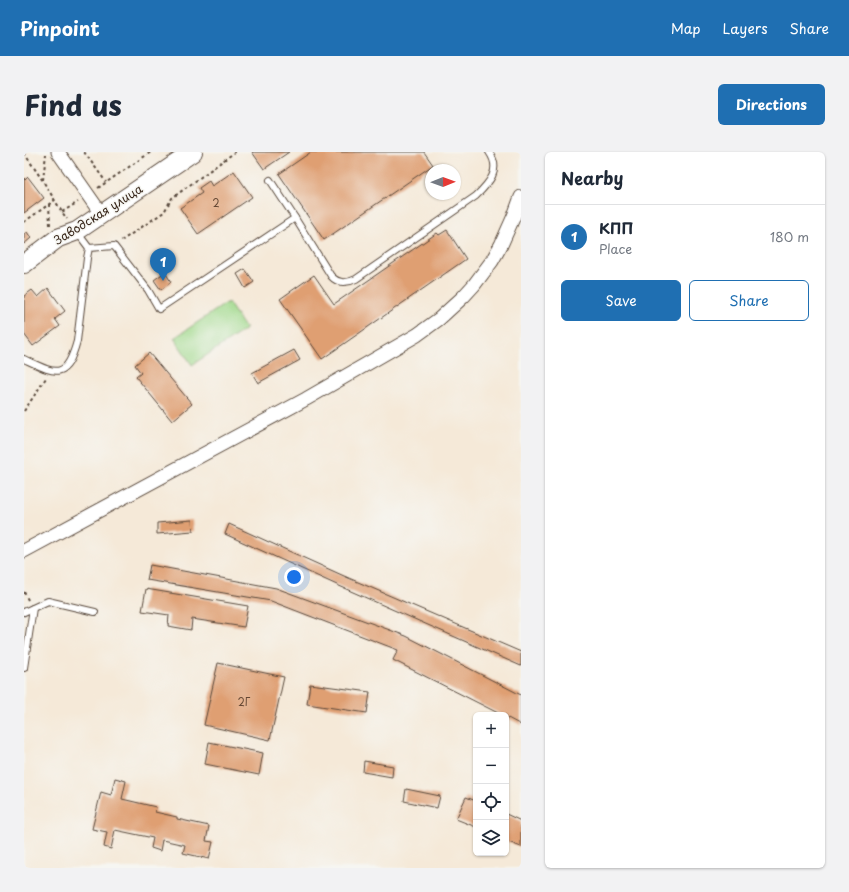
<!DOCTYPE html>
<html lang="en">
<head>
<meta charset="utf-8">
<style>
	body { margin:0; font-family:"Playpen Sans",sans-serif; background:#f2f2f3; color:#1f2937 }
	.controls { position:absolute; right:12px; bottom:12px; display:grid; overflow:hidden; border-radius:6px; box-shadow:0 1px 3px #0004 }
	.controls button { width:36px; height:36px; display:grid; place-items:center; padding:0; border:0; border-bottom:1px solid #e0e1e3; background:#fff; color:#1f2937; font:20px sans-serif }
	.compass { position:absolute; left:401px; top:12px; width:36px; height:36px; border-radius:50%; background:#fff; box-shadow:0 1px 3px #0004; rotate:89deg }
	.you { position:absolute; left:270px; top:425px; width:14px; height:14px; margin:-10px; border:3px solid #fff; border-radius:50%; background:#1a73e8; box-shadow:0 0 0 6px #1a73e833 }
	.badge { display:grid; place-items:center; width:26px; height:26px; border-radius:50%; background:#1f6fb2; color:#fff; font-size:13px; font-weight:700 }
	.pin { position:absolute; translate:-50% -33px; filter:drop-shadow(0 1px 2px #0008) }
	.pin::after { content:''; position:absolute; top:21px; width:14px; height:12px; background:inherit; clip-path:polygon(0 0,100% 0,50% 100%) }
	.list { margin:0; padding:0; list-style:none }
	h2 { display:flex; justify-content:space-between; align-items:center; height:52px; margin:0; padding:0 16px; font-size:17px }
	h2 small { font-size:13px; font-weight:400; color:#747a83 }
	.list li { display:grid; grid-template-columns:26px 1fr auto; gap:12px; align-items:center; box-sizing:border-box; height:64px; padding:0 16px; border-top:1px solid #e0e1e3 }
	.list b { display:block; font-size:15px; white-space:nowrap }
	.list p { margin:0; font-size:13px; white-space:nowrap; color:#747a83 }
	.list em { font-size:13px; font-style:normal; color:#747a83 }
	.actions { display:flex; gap:8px; padding:12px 16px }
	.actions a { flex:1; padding:9px 0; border:1px solid #1f6fb2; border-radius:6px; text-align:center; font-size:14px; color:#1f6fb2 }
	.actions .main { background:#1f6fb2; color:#fff }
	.icon { flex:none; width:22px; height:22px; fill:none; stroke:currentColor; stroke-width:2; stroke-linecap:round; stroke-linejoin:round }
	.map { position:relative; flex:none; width:497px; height:716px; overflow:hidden; border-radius:6px }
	header { display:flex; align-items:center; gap:24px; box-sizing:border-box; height:56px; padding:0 20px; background:#1f6fb2; color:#fff }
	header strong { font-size:19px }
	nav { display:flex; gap:22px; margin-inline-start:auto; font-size:14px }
	.intro { display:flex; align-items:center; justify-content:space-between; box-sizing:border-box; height:96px; padding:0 24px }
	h1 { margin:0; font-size:28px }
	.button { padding:10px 18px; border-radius:6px; background:#1f6fb2; color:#fff; font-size:14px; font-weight:700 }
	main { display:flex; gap:24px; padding:0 24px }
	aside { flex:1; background:#fff; border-radius:6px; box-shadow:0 1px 3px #0004 }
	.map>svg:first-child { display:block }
	.green { fill:#a0d98b; stroke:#6e8254 }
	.building { fill:#df9f72 }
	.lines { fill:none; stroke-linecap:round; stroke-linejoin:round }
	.lane-casing { stroke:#57473a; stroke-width:8 }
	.street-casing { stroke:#57473a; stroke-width:15 }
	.secondary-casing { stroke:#57473a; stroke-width:20 }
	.path { stroke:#57473a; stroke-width:2; stroke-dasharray:3 3; stroke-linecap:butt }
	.lane { stroke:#fff; stroke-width:6 }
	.street { stroke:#fff; stroke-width:13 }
	.secondary { stroke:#fff; stroke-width:18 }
	.labels { text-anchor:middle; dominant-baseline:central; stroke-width:3; stroke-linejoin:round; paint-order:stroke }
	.number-label { font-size:10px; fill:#644733 }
	.street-label { font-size:12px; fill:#3b2a1e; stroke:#f6f6f2 }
</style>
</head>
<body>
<header>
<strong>Pinpoint</strong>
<nav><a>Map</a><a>Layers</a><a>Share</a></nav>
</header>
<div class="intro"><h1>Find us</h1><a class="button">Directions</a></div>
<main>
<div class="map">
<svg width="497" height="716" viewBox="0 0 497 716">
	<rect width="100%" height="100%" fill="#f6f6f2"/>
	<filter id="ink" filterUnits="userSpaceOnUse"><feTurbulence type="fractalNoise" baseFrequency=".025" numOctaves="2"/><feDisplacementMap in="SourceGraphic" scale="8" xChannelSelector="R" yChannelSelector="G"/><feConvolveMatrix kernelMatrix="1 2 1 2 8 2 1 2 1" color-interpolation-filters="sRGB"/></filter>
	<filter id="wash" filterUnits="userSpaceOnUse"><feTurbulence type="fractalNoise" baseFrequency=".012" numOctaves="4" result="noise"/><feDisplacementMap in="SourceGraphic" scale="16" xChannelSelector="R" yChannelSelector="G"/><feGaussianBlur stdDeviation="0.9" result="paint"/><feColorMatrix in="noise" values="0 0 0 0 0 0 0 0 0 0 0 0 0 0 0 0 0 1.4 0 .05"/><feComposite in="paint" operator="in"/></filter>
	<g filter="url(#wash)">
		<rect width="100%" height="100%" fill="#f5e9d8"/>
		<polygon class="green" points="204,150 222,177 168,213 150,186"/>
		<g id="blocks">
			<g class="building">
				<polygon points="228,0 265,0 240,17"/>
				<polygon points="287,0 400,0 409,13 300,88 255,22"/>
				<polygon points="210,19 228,45 174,82 156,56 178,41 175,36 185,29 188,34"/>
				<polygon points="4,25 20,46 0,61 0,26 1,28"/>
				<polygon points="423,78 442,107 298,207 256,147 290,123 310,152 413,81 415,83"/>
				<polygon points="3,80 7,86 0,92 0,82"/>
				<polygon points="221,117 230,130 221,136 213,122"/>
				<polygon points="141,120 147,130 137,138 130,128"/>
				<polygon points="24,136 41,159 31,167 36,174 9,194 0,182 0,144 8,138 14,145"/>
				<polygon points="270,198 276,208 234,231 228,221"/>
				<polygon points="125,201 168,252 148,269 112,225 117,221 111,213"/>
				<polygon points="168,368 169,379 133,382 133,371"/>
				<polygon points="205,372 320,424 497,500 497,514 313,433 201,382"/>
				<polygon points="126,413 252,436 382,484 497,543 497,573 482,565 482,563 478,563 369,508 374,498 247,449 123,428"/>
				<polygon points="122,437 224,454 220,475 168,467 167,478 144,474 145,463 118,459"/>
				<polygon points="194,511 260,525 246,588 180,573"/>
				<polygon points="286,532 346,540 343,561 283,552"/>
				<polygon points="185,590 239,601 235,623 181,612"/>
				<polygon points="340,609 369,614 368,625 339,620"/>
				<polygon points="91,626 102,629 98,647 132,655 131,660 153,665 153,667 185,674 182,689 189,690 185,707 159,701 161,693 138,688 136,699 127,696 129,686 91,678 87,697 80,695 83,680 68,677 77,640 87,643"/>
				<polygon points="382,637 416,644 413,656 380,649"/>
				<polygon points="442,645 452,649 452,675 432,667"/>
				<polygon points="482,662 497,669 497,695 482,689"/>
			</g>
		</g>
	</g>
	<g filter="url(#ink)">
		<use href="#blocks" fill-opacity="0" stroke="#57473a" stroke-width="1"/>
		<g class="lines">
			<defs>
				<g id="lane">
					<path d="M271,66l36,58c7,8 17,7 25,3l120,-83c13,-13 26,-26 13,-44"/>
					<polyline points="65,96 90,94 124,138 135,157 271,66 246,28"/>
					<path d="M0,207c32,15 42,22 53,-18l10,-83 2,-10 -12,-16"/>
					<polyline points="0,460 24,449 71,460"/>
					<polyline points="0,516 9,456"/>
				</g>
				<g id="street">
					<polyline points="34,0 78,63"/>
					<polyline points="0,399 282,247 393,183 415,167 439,145 450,133 468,109 477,93 490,64 497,45"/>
				</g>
				<polyline id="secondary" points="0,112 34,86 53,79 169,0"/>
			</defs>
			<use href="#lane" class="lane-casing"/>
			<use href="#street" class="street-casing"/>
			<use href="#secondary" class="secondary-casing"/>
			<g class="path">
				<polyline points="60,0 82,30"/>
				<polyline points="0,1 19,29 38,60 43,67"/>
				<polyline points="19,28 22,2"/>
				<polyline points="74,36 127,0"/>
				<polyline points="25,52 26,73"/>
				<polyline points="38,60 54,50"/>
				<polyline points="0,70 31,48"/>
				<polyline points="97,89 140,60 148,46 211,0"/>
				<polyline points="0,259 22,226"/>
				<polyline points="0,440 4,448"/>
			</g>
			<use href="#lane" class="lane"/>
			<use href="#street" class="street"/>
			<use href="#secondary" class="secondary"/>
		</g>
	</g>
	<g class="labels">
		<g class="number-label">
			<text x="192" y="50">2</text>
			<text x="220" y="549">2Г</text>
		</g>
		<g class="street-label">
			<text transform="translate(74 62) rotate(-32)">Заводская улица</text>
		</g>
	</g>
</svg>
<div class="controls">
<button>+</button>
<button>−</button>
<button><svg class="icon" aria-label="locate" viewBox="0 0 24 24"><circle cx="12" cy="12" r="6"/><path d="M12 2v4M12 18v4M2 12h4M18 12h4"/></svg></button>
<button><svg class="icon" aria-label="layers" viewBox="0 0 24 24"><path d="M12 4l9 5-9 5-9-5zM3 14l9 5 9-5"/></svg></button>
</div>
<svg class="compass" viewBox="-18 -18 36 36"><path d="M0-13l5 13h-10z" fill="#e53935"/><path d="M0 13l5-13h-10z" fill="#747a83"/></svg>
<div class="you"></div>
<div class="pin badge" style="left:139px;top:129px">1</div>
</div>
<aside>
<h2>Nearby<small></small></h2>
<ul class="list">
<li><span class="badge">1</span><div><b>КПП</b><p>Place</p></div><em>180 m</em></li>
</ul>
<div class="actions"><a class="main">Save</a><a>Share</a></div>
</aside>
</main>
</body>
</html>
